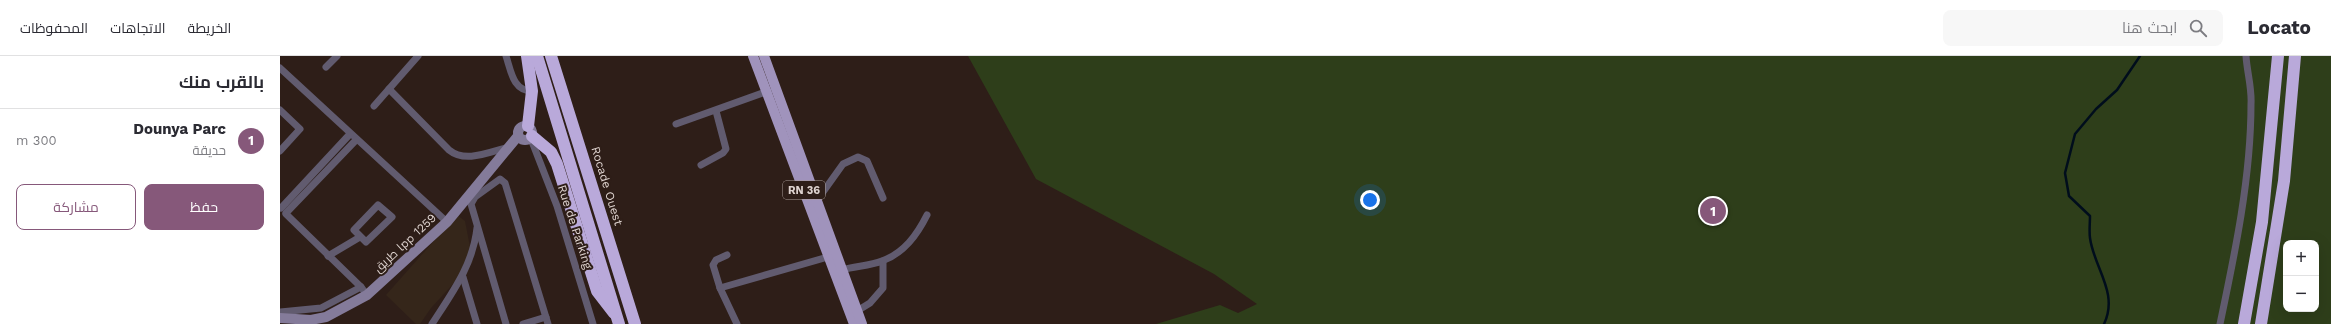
<!DOCTYPE html>
<html lang="ar">
<head>
<meta charset="utf-8">
<style>
	body { margin:0; font-family:"Work Sans",Cairo,sans-serif; background:#f7f7f7; color:#2b2b33; direction:rtl }
	.controls { position:absolute; right:12px; bottom:12px; display:grid; overflow:hidden; border-radius:8px; box-shadow:0 4px 16px #0002 }
	.controls button { width:36px; height:36px; display:grid; place-items:center; padding:0; border:0; border-bottom:1px solid #e1e1e2; background:#fff; color:#2b2b33; font:20px sans-serif }
	.you { position:absolute; left:1090px; top:144px; width:14px; height:14px; margin:-10px; border:3px solid #fff; border-radius:50%; background:#1a73e8; box-shadow:0 0 0 6px #1a73e833 }
	.badge { display:grid; place-items:center; width:26px; height:26px; border-radius:50%; background:#86587a; color:#fff; font-size:13px; font-weight:700 }
	.pin { position:absolute; translate:-50% -50%; border:2px solid #fff; box-shadow:0 1px 4px #0006 }
	.list { margin:0; padding:0; list-style:none }
	h2 { display:flex; justify-content:space-between; align-items:center; height:52px; margin:0; padding:0 16px; font-size:17px }
	h2 small { font-size:13px; font-weight:400; color:#7c7c81 }
	.list li { display:grid; grid-template-columns:26px 1fr auto; gap:12px; align-items:center; box-sizing:border-box; height:64px; padding:0 16px; border-top:1px solid #e1e1e2 }
	.list b { display:block; font-size:15px; white-space:nowrap }
	.list p { margin:0; font-size:13px; white-space:nowrap; color:#7c7c81 }
	.list em { font-size:13px; font-style:normal; color:#7c7c81 }
	.actions { display:flex; gap:8px; padding:12px 16px }
	.actions a { flex:1; padding:9px 0; border:1px solid #86587a; border-radius:8px; text-align:center; font-size:14px; color:#86587a }
	.actions .main { background:#86587a; color:#fff }
	.icon { flex:none; width:22px; height:22px; fill:none; stroke:currentColor; stroke-width:2; stroke-linecap:round; stroke-linejoin:round }
	.map { position:relative; flex:none; width:2051px; height:268px; overflow:hidden; direction:ltr }
	header { display:flex; align-items:center; gap:24px; box-sizing:border-box; height:56px; padding:0 20px; background:#fff; border-bottom:1px solid #e1e1e2 }
	header strong { font-size:19px }
	nav { display:flex; gap:22px; margin-inline-start:auto; font-size:14px }
	.search { width:280px; height:36px; background:#f7f7f7; display:flex; align-items:center; gap:10px; box-sizing:border-box; padding:0 14px; border-radius:8px; color:#7c7c81; font-size:15px }
	main { display:flex }
	aside { flex:1; background:#fff }
	.map>svg:first-child { display:block }
	.education { fill:#35261a }
	.green { fill:#2e3e1a; fill-rule:evenodd }
	.lines { fill:none; stroke-linecap:round; stroke-linejoin:round }
	.stream { stroke:#000d1c; stroke-width:2.5 }
	.street { stroke:#615b6f; stroke-width:7 }
	.secondary { stroke:#847b9a; stroke-width:10 }
	.primary { stroke:#a093bc; stroke-width:10 }
	.highway { stroke:#b9a9da; stroke-width:12 }
	.labels { text-anchor:middle; dominant-baseline:central; stroke-width:4; stroke-linejoin:round; paint-order:stroke }
	.shield { fill:#2e1e18; stroke:#a99d98; stroke-width:1 }
	.shield-label { font-size:11px; font-weight:bold; fill:#ded3cf }
	.street-label { font-size:12px; fill:#ded3cf; stroke:#2e1e18 }
</style>
</head>
<body>
<header>
<strong>Locato</strong>
<div class="search"><svg class="icon" aria-label="search" viewBox="0 0 24 24"><circle cx="10" cy="10" r="6"/><path d="M15 15l6 6"/></svg>ابحث هنا</div>
<nav><a>الخريطة</a><a>الاتجاهات</a><a>المحفوظات</a></nav>
</header>
<main>
<div class="map">
<svg width="2051" height="268" viewBox="0 0 2051 268">
	<rect width="100%" height="100%" fill="#2e1e18"/>
	<polygon class="education" points="177,159 185,165 193,206 151,252 140,268 136,268 106,239"/>
	<path class="green" d="M688,0h1363v268h-1175l64,-19 18,8 19,-9 -43,-30 -178,-95zM2006,187h30v66h-30z"/>
	<g class="lines">
		<path class="stream" d="M1824,268c15,-31 -10,-56 -14,-86 -1,-7 0,-15 0,-22l-21,-20 -4,-23 10,-39 21,-25 21,-19 23,-34"/>
		<g class="street">
			<path d="M226,0c5,15 7,35 26,35"/>
			<polyline points="46,11 57,0"/>
			<polyline points="0,12 167,166"/>
			<path d="M109,33l60,61c17,14 42,1 61,-3"/>
			<polyline points="94,50 138,0"/>
			<polyline points="0,54 20,73 0,95"/>
			<polyline points="396,68 488,35"/>
			<polyline points="251,83 277,150 313,268"/>
			<polyline points="421,109 443,97 446,93 436,55"/>
			<polyline points="538,143 563,108 578,101 587,105 603,142"/>
			<polygon points="98,149 112,161 86,186 74,174"/>
			<polyline points="1,152 70,78"/>
			<polyline points="6,157 76,84"/>
			<polyline points="6,158 81,231 87,239"/>
			<polyline points="447,199 436,204 433,209 440,232 457,268"/>
			<polyline points="48,200 80,181"/>
			<path d="M562,214c13,-4 28,-4 40,-9 22,-8 35,-26 45,-46"/>
			<polyline points="183,221 197,268"/>
			<polyline points="440,232 548,201"/>
			<polyline points="577,255 590,247 603,232 603,205"/>
			<polyline points="0,256 41,252 81,231"/>
			<path d="M152,268c20,-31 41,-59 45,-96"/>
			<polyline points="226,268 191,148 195,141 220,123 225,127 268,268"/>
			<polyline points="243,268 266,261"/>
			<path d="M1940,268c15,-71 31,-147 31,-220 1,-16 -4,-32 -5,-48"/>
		</g>
		<g class="secondary">
			<circle cx="245" cy="77" r="7"/>
			<polyline points="0,262 31,264 46,261 87,239 167,166 238,80"/>
		</g>
		<g class="primary">
			<polyline points="473,0 574,268"/>
			<polyline points="484,0 582,268"/>
		</g>
		<g class="highway">
			<polyline points="247,0 252,35 248,70"/>
			<polyline points="257,0 339,268"/>
			<polyline points="271,0 355,268"/>
			<polyline points="252,80 271,96 277,108 317,235 334,257"/>
			<polyline points="1964,268 1982,166 1998,0"/>
			<polyline points="1981,268 2004,125 2015,0"/>
		</g>
	</g>
	<g class="labels">
		<rect class="shield" x="503" y="125" width="42" height="18" rx="3"/>
		<g class="shield-label">
			<text x="524" y="134">RN 36</text>
		</g>
		<g class="street-label">
			<text transform="translate(327 130) rotate(73)">Rocade Ouest</text>
			<text transform="translate(295 171) rotate(72)">Rue de Parking</text>
			<text transform="translate(125 187) rotate(-43)">طريق lpp 1259</text>
		</g>
	</g>
</svg>
<div class="controls">
<button>+</button>
<button>−</button>
</div>
<div class="you"></div>
<div class="pin badge" style="left:1433px;top:155px">1</div>
</div>
<aside>
<h2>بالقرب منك<small></small></h2>
<ul class="list">
<li><span class="badge">1</span><div><b>Dounya Parc</b><p>حديقة</p></div><em>300 m</em></li>
</ul>
<div class="actions"><a class="main">حفظ</a><a>مشاركة</a></div>
</aside>
</main>
</body>
</html>
